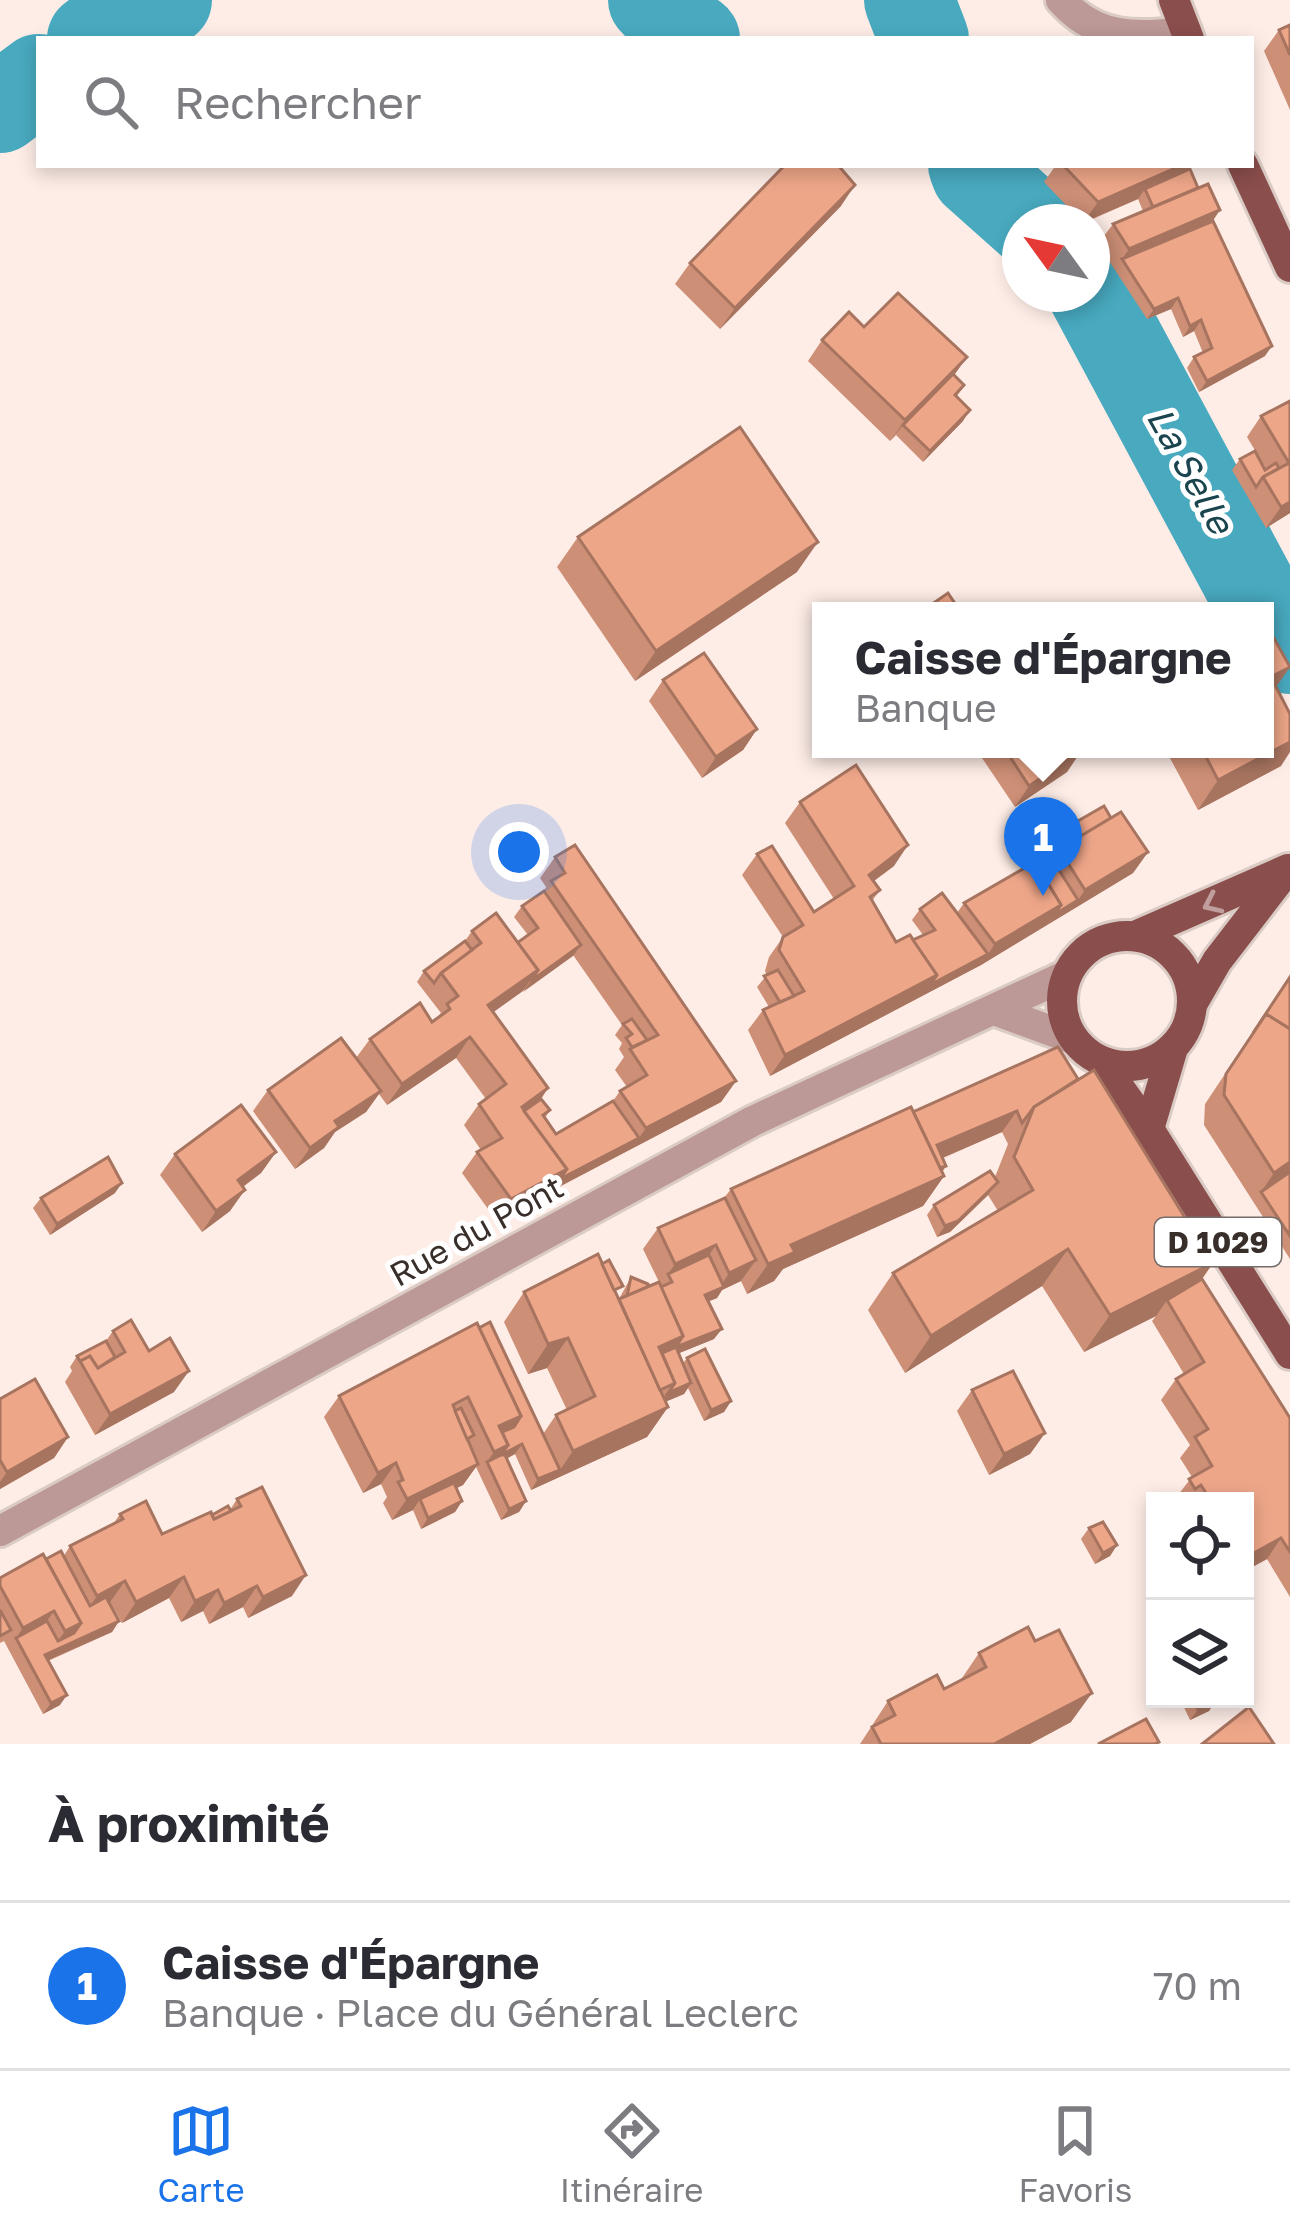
<!DOCTYPE html>
<html lang="fr">
<head>
<meta charset="utf-8">
<style>
	body { margin:0; font-family:"Golos Text",sans-serif; background:#f7f7f7; color:#2b2b33 }
	.controls { position:absolute; right:36px; bottom:36px; display:grid; overflow:hidden; border-radius:0px; box-shadow:0 6px 18px #0003 }
	.controls button { width:108px; height:108px; display:grid; place-items:center; padding:0; border:0; border-bottom:3px solid #e1e1e2; background:#fff; color:#2b2b33; font:60px sans-serif }
	.compass { position:absolute; left:1002px; top:204px; width:108px; height:108px; border-radius:50%; background:#fff; box-shadow:0 6px 18px #0003; rotate:303deg }
	.you { position:absolute; left:519px; top:852px; width:42px; height:42px; margin:-30px; border:9px solid #fff; border-radius:50%; background:#1a73e8; box-shadow:0 0 0 18px #1a73e833 }
	.badge { display:grid; place-items:center; width:78px; height:78px; border-radius:50%; background:#1a73e8; color:#fff; font-size:39px; font-weight:700 }
	.pin { position:absolute; translate:-50% -99px; filter:drop-shadow(0 3px 6px #0008) }
	.pin::after { content:''; position:absolute; top:63px; width:42px; height:36px; background:inherit; clip-path:polygon(0 0,100% 0,50% 100%) }
	.popup { position:absolute; left:812px; top:602px; width:462px; height:156px; box-sizing:border-box; display:grid; place-content:center; border-radius:0px; background:#fff; filter:drop-shadow(0 3px 9px #0005); font-size:39px; white-space:nowrap; color:#7c7c81 }
	.popup b { font-size:45px; color:#2b2b33 }
	.popup::after { content:''; position:absolute; left:50%; top:100%; margin-left:-24px; border:24px solid transparent; border-top-color:#fff }
	.list { margin:0; padding:0; list-style:none }
	h2 { display:flex; justify-content:space-between; align-items:center; height:156px; margin:0; padding:0 48px; font-size:51px }
	h2 small { font-size:39px; font-weight:400; color:#7c7c81 }
	.list li { display:grid; grid-template-columns:78px 1fr auto; gap:36px; align-items:center; box-sizing:border-box; height:168px; padding:0 48px; border-top:3px solid #e1e1e2 }
	.list b { display:block; font-size:45px; white-space:nowrap }
	.list p { margin:0; font-size:39px; white-space:nowrap; color:#7c7c81 }
	.list em { font-size:39px; font-style:normal; color:#7c7c81 }
	.icon { flex:none; width:66px; height:66px; fill:none; stroke:currentColor; stroke-width:2; stroke-linecap:round; stroke-linejoin:round }
	.map { position:relative; flex:none; width:1290px; height:1744px; overflow:hidden }
	.search { position:absolute; background:#fff; box-shadow:0 6px 18px #0003; left:36px; right:36px; top:36px; height:132px; display:flex; align-items:center; gap:30px; box-sizing:border-box; padding:0 42px; border-radius:0px; color:#7c7c81; font-size:45px }
	.sheet { height:324px; background:#fff }
	nav { display:flex; justify-content:space-around; align-items:center; box-sizing:border-box; height:168px; border-top:3px solid #e1e1e2; background:#fff; font-size:33px; color:#7c7c81 }
	nav a { display:grid; justify-items:center; gap:6px }
	nav .on { color:#1a73e8 }
	.map>svg:first-child { display:block }
	.lines { fill:none; stroke-linecap:round; stroke-linejoin:round }
	.river { stroke:#48a9bf; stroke-width:90 }
	.minor-casing { stroke:#dacbc5; stroke-width:36 }
	.tertiary-casing { stroke:#dacbc5; stroke-width:36 }
	.primary-casing { stroke:#dacbc5; stroke-width:36 }
	.minor { stroke:#bc9896; stroke-width:30 }
	.tertiary { stroke:#bc9896; stroke-width:30 }
	.primary { stroke:#8a4e4c; stroke-width:30 }
	.wall { fill:#cd8f76; fill-rule:evenodd }
	.shaded-wall { fill:#a77460 }
	.building { fill:#eea689; stroke:#a77460; stroke-width:3 }
	.oneway { stroke:#bf9e9d }
	.labels { text-anchor:middle; dominant-baseline:central; stroke-width:10; stroke-linejoin:round; paint-order:stroke }
	.shield { fill:#fff; stroke:#746d6a; stroke-width:3 }
	.shield-label { font-size:30px; font-weight:bold; fill:#382e2a }
	.street-label { font-size:33px; fill:#382e2a; stroke:#fff }
	.water-label { font-size:36px; font-style:italic; fill:#1a454f; stroke:#fff }
</style>
</head>
<body>
<div class="map">
<svg width="1290" height="1744" viewBox="0 0 1290 1744">
	<rect width="100%" height="100%" fill="#feede7"/>
	<g class="lines">
		<g class="river">
			<polyline points="653,0 677,26 695,39"/>
			<polyline points="909,0 924,39"/>
			<polyline points="92,39 139,3 167,0"/>
			<polyline points="0,108 39,79"/>
			<polyline points="973,165 976,173 1031,222"/>
			<polyline points="1092,291 1254,593 1290,649"/>
		</g>
		<defs>
			<path id="minor" d="M1061,0c34,39 77,39 125,31"/>
			<g id="tertiary">
				<polyline points="994,1010 1073,1039"/>
				<polyline points="0,1531 753,1121 1067,975"/>
			</g>
			<g id="primary">
				<polyline points="1174,0 1189,39"/>
				<polyline points="1243,165 1290,267"/>
				<circle cx="1127" cy="1001" r="65"/>
				<polyline points="1135,936 1288,869"/>
				<polyline points="1194,1001 1217,961 1284,874"/>
				<polyline points="1101,1062 1149,1129 1290,1354"/>
				<polyline points="1149,1129 1173,1048"/>
			</g>
		</defs>
		<use href="#minor" class="minor-casing"/>
		<use href="#tertiary" class="tertiary-casing"/>
		<use href="#primary" class="primary-casing"/>
		<use href="#minor" class="minor"/>
		<use href="#tertiary" class="tertiary"/>
		<use href="#primary" class="primary"/>
	</g>
	<g class="wall">
		<polygon points="1290,25 1290,110 1264,51 1279,30"/>
		<polygon points="1056,165 1192,165 1190,169 1213,221 1265,356 1199,392 1187,368 1194,357 1203,353 1194,331 1183,337 1171,309 1147,319 1098,244 1113,224 1143,211 1138,199 1086,222 1082,222 1044,182"/>
		<polygon points="841,206 720,329 675,284 690,263"/>
		<polygon points="864,327 967,357 954,375 964,385 957,396 963,421 923,462 896,435 890,441 808,361 822,340"/>
		<polygon points="1290,401 1290,513 1266,528 1232,470 1240,459 1266,469 1247,437 1261,416"/>
		<polygon points="578,537 797,572 635,681 557,567"/>
		<polygon points="1265,622 1276,686 1281,766 1198,810 1165,749 1265,749"/>
		<polygon points="663,680 757,729 743,750 702,778 649,701"/>
		<polygon points="976,749 1080,749 1081,751 1067,772 1015,807"/>
		<polygon points="800,802 894,866 873,881 880,890 872,901 896,942 913,940 923,935 912,920 920,909 957,913 964,903 1050,860 1043,848 1050,837 1111,818 1148,852 1133,873 981,965 770,1076 748,1030 763,1010 769,1007 757,987 767,975 765,971 769,957 783,937 742,875 757,854 814,912 834,899 785,823"/>
		<path d="M555,857l181,224 -15,21 -225,118 -34,-47 15,-21 4,-2 -17,-25 15,-21 7,-5 -30,-41 -69,47 -8,-11 -13,18 -31,20 -11,16 -29,21 -42,-58 15,-21 88,-32 14,-19 62,-17 4,-3 5,-6 -24,-31 7,-11 41,-30 7,-10 45,12 11,-8 -14,-18 8,-11 22,-15 2,-4 -6,-9zM573,955l49,70 -7,10 7,8 -3,6 5,8 -9,13 12,17 -7,4 -7,10 -57,33 -11,-16 5,-8 -9,-11 7,-11 -55,-76z"/>
		<polygon points="1290,976 1290,1259 1204,1125 1205,1104"/>
		<polygon points="1078,1079 1213,1263 1202,1279 1290,1418 1290,1597 1267,1559 1245,1571 1245,1501 1174,1500 1192,1477 1180,1458 1190,1445 1161,1400 1176,1379 1184,1374 1152,1321 1156,1316 1084,1352 1042,1286 905,1373 868,1310 893,1273 998,1211 988,1195 950,1232 937,1237 927,1215 934,1205 995,1177 1008,1144 1002,1132 943,1158 946,1166 942,1172 944,1176 923,1206 783,1269 774,1281 747,1294 741,1281 722,1290 717,1298 708,1301 714,1339 679,1353 683,1363 687,1358 731,1401 724,1412 704,1421 688,1388 684,1394 665,1402 668,1407 647,1437 531,1490 515,1454 506,1459 526,1501 519,1512 501,1520 476,1467 463,1485 456,1488 462,1501 455,1512 421,1529 413,1510 392,1520 383,1503 387,1497 381,1484 363,1493 324,1417 339,1396 477,1323 543,1434 556,1415 567,1410 547,1368 528,1374 504,1322 524,1292 616,1295 619,1299 631,1277 649,1286 659,1282 643,1249 658,1228 724,1198 731,1189 913,1112"/>
		<polygon points="276,1152 261,1173 243,1187 230,1211 202,1232 160,1175 175,1154"/>
		<polygon points="115,1193 50,1235 33,1208 41,1198"/>
		<polygon points="113,1331 174,1392 95,1435 65,1382 72,1371 70,1367 77,1356 106,1341"/>
		<polygon points="972,1390 1045,1433 1030,1454 989,1475 957,1411"/>
		<polygon points="0,1399 68,1437 54,1458 0,1489"/>
		<polygon points="237,1499 292,1596 248,1618 243,1607 209,1624 203,1611 181,1622 169,1598 122,1623 110,1602 119,1621 112,1632 48,1661 60,1705 43,1714 4,1641 0,1643 0,1578 46,1559 63,1557 70,1546 114,1523 120,1514 162,1534 230,1510"/>
		<polygon points="1089,1528 1117,1545 1110,1556 1095,1564 1081,1539"/>
		<polygon points="979,1653 1071,1722 1030,1744 860,1744 888,1701 944,1689 960,1681"/>
		<polygon points="1180,1699 1216,1699 1216,1700 1209,1711 1190,1720"/>
	</g>
	<g class="shaded-wall">
		<polygon points="1182,165 1192,165 1182,179 1145,189 1138,199 1084,222 1098,202"/>
		<polygon points="855,185 841,206 720,329 735,308"/>
		<polygon points="1220,210 1206,231 1122,259 1129,249"/>
		<polygon points="1178,298 1171,309 1147,319 1154,309"/>
		<polygon points="1201,320 1194,331 1183,337 1190,326"/>
		<polygon points="1272,346 1265,356 1199,392 1207,381"/>
		<polygon points="967,357 952,378 903,425 890,441 905,420"/>
		<polygon points="970,410 963,421 923,462 930,451"/>
		<polygon points="1290,502 1290,513 1266,528 1281,507"/>
		<polygon points="818,542 797,572 635,681 656,651"/>
		<polygon points="1290,667 1269,697 1271,677"/>
		<polygon points="757,729 743,750 702,778 716,757"/>
		<polygon points="1290,742 1290,752 1281,766 1198,810 1218,780"/>
		<polygon points="1081,751 1067,772 1015,807 1029,786"/>
		<polygon points="908,845 894,866 854,896 869,875"/>
		<polygon points="1148,852 1133,873 1047,925 1054,915 1078,900 1085,890"/>
		<polygon points="1061,905 1047,925 981,965 770,1076 785,1055 937,975 988,954 995,944"/>
		<polygon points="581,945 573,956 523,992 531,981"/>
		<polygon points="538,970 523,991 474,1026 488,1005"/>
		<polygon points="470,1037 456,1058 387,1105 402,1084"/>
		<polygon points="736,1081 721,1102 631,1149 646,1128"/>
		<polygon points="548,1088 534,1109 518,1121 522,1107"/>
		<polygon points="381,1091 366,1112 335,1132 324,1148 295,1169 310,1148 335,1121"/>
		<polygon points="1017,1111 1002,1132 928,1164 937,1145"/>
		<polygon points="639,1138 631,1149 496,1220 511,1199 567,1169"/>
		<polygon points="276,1152 261,1173 223,1201 238,1180"/>
		<polygon points="1290,1162 1290,1177 1261,1192 1274,1173"/>
		<polygon points="946,1166 937,1179 944,1176 923,1206 783,1269 774,1281 747,1294 768,1264 791,1245"/>
		<polygon points="122,1183 115,1193 50,1235 57,1224"/>
		<polygon points="994,1186 988,1195 950,1232 937,1237 945,1226"/>
		<polygon points="245,1190 230,1211 202,1232 216,1211"/>
		<polygon points="716,1245 702,1265 668,1274 675,1264"/>
		<polygon points="1068,1249 1042,1286 905,1373 931,1336"/>
		<polygon points="756,1260 741,1281 722,1290 717,1298 698,1306 705,1295 718,1290 729,1273"/>
		<polygon points="1213,1263 1187,1300 1167,1300 1156,1316 1084,1352 1110,1315"/>
		<polygon points="722,1329 714,1339 655,1363 659,1347 683,1336"/>
		<polygon points="568,1338 547,1368 528,1374 548,1344"/>
		<polygon points="189,1371 174,1392 95,1435 110,1414"/>
		<polygon points="691,1383 684,1394 660,1404 668,1393"/>
		<polygon points="731,1401 724,1412 704,1421 711,1410"/>
		<polygon points="668,1407 647,1437 531,1490 538,1479 560,1470 573,1451"/>
		<polygon points="521,1416 506,1437 499,1426"/>
		<polygon points="1045,1433 1030,1454 989,1475 1004,1454"/>
		<polygon points="68,1437 54,1458 0,1489 0,1482 7,1472"/>
		<polygon points="522,1444 515,1454 489,1468 487,1462 494,1452 508,1445"/>
		<polygon points="396,1463 381,1484 363,1493 378,1473"/>
		<polygon points="478,1464 463,1485 423,1505 420,1499 413,1510 392,1520 407,1499"/>
		<polygon points="462,1501 455,1512 421,1529 428,1518"/>
		<polygon points="526,1501 519,1512 501,1520 509,1509"/>
		<polygon points="1281,1538 1267,1559 1245,1571 1245,1558"/>
		<polygon points="1117,1545 1110,1556 1095,1564 1103,1553"/>
		<polygon points="306,1575 292,1596 248,1618 263,1597"/>
		<polygon points="184,1577 169,1598 122,1623 136,1602"/>
		<polygon points="125,1581 110,1602 82,1617 97,1596"/>
		<polygon points="257,1586 243,1607 209,1624 224,1603"/>
		<polygon points="218,1590 203,1611 181,1622 195,1601"/>
		<polygon points="54,1611 39,1632 16,1638 23,1628"/>
		<polygon points="119,1621 112,1632 37,1665 45,1655"/>
		<polygon points="81,1623 67,1643 50,1652 65,1631"/>
		<polygon points="1092,1693 1071,1722 1030,1744 994,1744"/>
		<polygon points="67,1695 60,1705 43,1714 51,1703"/>
		<polygon points="1216,1700 1209,1711 1190,1720 1198,1710"/>
	</g>
	<g class="building">
		<polygon points="1290,25 1290,55 1279,30"/>
		<polygon points="785,165 838,165 855,185 735,308 690,263"/>
		<polygon points="1063,165 1182,165 1098,202"/>
		<polygon points="1190,169 1198,188 1153,207 1145,189"/>
		<polygon points="1208,184 1220,210 1129,249 1113,224"/>
		<polygon points="1213,221 1272,346 1207,381 1194,357 1212,348 1201,320 1190,326 1178,298 1154,309 1122,259"/>
		<polygon points="898,293 967,357 905,420 822,340 849,312 864,327"/>
		<polygon points="953,374 964,385 955,395 970,410 930,451 903,425"/>
		<polygon points="1290,401 1290,502 1281,507 1263,477 1289,463 1261,416"/>
		<polygon points="740,427 818,542 656,651 578,537"/>
		<polygon points="1255,451 1265,470 1276,463 1279,468 1263,477 1256,487 1240,459"/>
		<polygon points="948,593 960,611 927,611 925,609"/>
		<polygon points="983,604 987,611 973,611"/>
		<polygon points="1265,622 1290,667 1271,677 1290,714 1290,742 1218,780 1202,749 1265,749"/>
		<polygon points="704,653 757,729 716,757 663,680"/>
		<polygon points="1005,749 1080,749 1081,751 1029,786"/>
		<polygon points="856,765 908,845 869,875 880,890 870,897 896,942 910,935 937,975 785,1055 763,1010 804,991 779,950 783,937 803,925 757,854 772,846 814,912 854,886 800,802"/>
		<polygon points="1104,806 1111,818 1058,851 1050,837"/>
		<polygon points="1121,812 1148,852 1085,890 1059,849"/>
		<polygon points="575,845 736,1081 646,1128 620,1091 647,1075 630,1049 658,1035 551,881 565,873 555,857"/>
		<polygon points="1052,859 1078,900 1054,915 1061,905 1038,867"/>
		<polygon points="1035,862 1061,905 995,944 964,903"/>
		<polygon points="544,891 581,945 531,981 538,970 517,943 538,928 522,906"/>
		<polygon points="942,893 988,954 930,985 937,975 913,940 935,930 920,909"/>
		<polygon points="496,913 538,970 488,1005 548,1088 522,1107 567,1169 511,1199 477,1152 502,1138 479,1104 506,1084 470,1037 402,1084 370,1039 420,1003 432,1022 450,1009 447,1004 458,996 441,973 481,943 472,931"/>
		<polygon points="465,941 472,950 441,973 434,983 424,971"/>
		<polygon points="778,970 794,996 780,1002 764,976"/>
		<polygon points="1290,977 1290,1029 1266,1014 1253,1033"/>
		<polygon points="1266,1014 1290,1029 1290,1162 1274,1173 1224,1095 1226,1074"/>
		<polygon points="632,1019 647,1040 632,1047 626,1038 632,1034 623,1024"/>
		<polygon points="341,1038 381,1091 335,1121 339,1127 310,1148 268,1090"/>
		<polygon points="1058,1047 1078,1079 1034,1107 1022,1123 1017,1111 937,1145 946,1166 940,1168 913,1112"/>
		<polygon points="1094,1070 1213,1263 1110,1315 1068,1249 931,1336 893,1273 1033,1190 1014,1157 1034,1107"/>
		<polygon points="541,1099 550,1110 543,1115 556,1134 613,1101 639,1138 560,1179 567,1169 524,1111"/>
		<polygon points="241,1105 276,1152 238,1180 245,1190 216,1211 175,1154"/>
		<polygon points="911,1107 944,1176 791,1245 795,1252 768,1264 731,1189"/>
		<polygon points="108,1157 122,1183 57,1224 41,1198"/>
		<polygon points="990,1171 998,1182 958,1221 945,1226 934,1205"/>
		<polygon points="1290,1172 1290,1236 1261,1192"/>
		<polygon points="725,1198 756,1260 729,1273 716,1245 675,1264 658,1228"/>
		<polygon points="598,1254 668,1407 573,1451 556,1415 595,1396 568,1338 548,1344 524,1292"/>
		<polygon points="709,1255 724,1287 705,1295 722,1329 676,1347 683,1336 661,1287 672,1282 668,1274"/>
		<polygon points="609,1260 623,1286 614,1290 602,1264"/>
		<polygon points="631,1277 648,1284 649,1286 627,1296"/>
		<polygon points="1202,1279 1290,1418 1290,1552 1281,1538 1245,1558 1245,1501 1211,1501 1201,1485 1195,1489 1189,1479 1212,1466 1195,1437 1208,1429 1176,1379 1204,1362 1167,1300"/>
		<polygon points="659,1282 683,1336 659,1347 675,1383 660,1390 619,1299"/>
		<polygon points="131,1320 149,1351 170,1338 189,1371 110,1414 80,1361 90,1356 98,1368 125,1352 113,1331"/>
		<polygon points="490,1322 560,1470 538,1479 522,1444 501,1455 508,1445 502,1432 514,1427 521,1416 479,1328"/>
		<polygon points="477,1323 521,1416 499,1426 508,1445 494,1452 468,1397 453,1405 478,1464 407,1499 398,1482 403,1480 396,1463 378,1473 339,1396"/>
		<polygon points="106,1341 115,1357 98,1368 90,1356 80,1361 77,1356"/>
		<polygon points="676,1347 691,1383 668,1393 675,1383 662,1353"/>
		<polygon points="705,1349 731,1401 711,1410 687,1358"/>
		<polygon points="1013,1371 1045,1433 1004,1454 972,1390"/>
		<polygon points="35,1379 68,1437 7,1472 0,1460 0,1399"/>
		<polygon points="461,1408 474,1435 467,1439 455,1411"/>
		<polygon points="501,1455 505,1455 526,1501 509,1509 487,1462"/>
		<polygon points="454,1483 462,1501 428,1518 420,1499"/>
		<polygon points="262,1487 306,1575 263,1597 257,1586 224,1603 218,1590 195,1601 184,1577 136,1602 125,1581 97,1596 70,1546 123,1519 120,1514 146,1501 162,1534 211,1512 214,1519 241,1506 237,1499"/>
		<polygon points="228,1506 231,1511 214,1519 212,1515"/>
		<polygon points="1103,1522 1117,1545 1103,1553 1089,1528"/>
		<polygon points="61,1551 90,1606 106,1597 119,1621 45,1655 67,1695 51,1703 16,1638 47,1621 58,1641 74,1633 81,1623 46,1559"/>
		<polygon points="43,1554 81,1623 65,1631 54,1611 23,1628 0,1586 0,1578"/>
		<polygon points="0,1610 11,1630 0,1636"/>
		<polygon points="1028,1627 1035,1641 1059,1630 1092,1693 994,1744 881,1744 872,1727 895,1715 888,1701 937,1675 944,1689 986,1667 979,1653"/>
		<polygon points="1192,1699 1216,1699 1216,1700 1198,1710"/>
		<polygon points="1249,1707 1274,1744 1202,1744"/>
		<polygon points="1146,1719 1159,1742 1155,1744 1098,1744"/>
	</g>
	<defs><path id="oneway-chevron" d="M-2-3.5L2.5 0L-2 3.5" fill="none" stroke-width="1.6" stroke-linecap="round" stroke-linejoin="round" transform="scale(3)"/></defs>
	<use class="oneway" href="#oneway-chevron" transform="translate(1212 904) rotate(155)"/>
	<g class="labels">
		<rect class="shield" x="1155" y="1218" width="126" height="48" rx="9"/>
		<g class="shield-label">
			<text x="1218" y="1242">D 1029</text>
		</g>
		<g class="street-label">
			<text transform="translate(476 1230) rotate(-29)">Rue du Pont</text>
		</g>
		<g class="water-label">
			<text transform="translate(1191 470) rotate(61)">La Selle</text>
		</g>
	</g>
</svg>
<div class="controls">
<button><svg class="icon" aria-label="locate" viewBox="0 0 24 24"><circle cx="12" cy="12" r="6"/><path d="M12 2v4M12 18v4M2 12h4M18 12h4"/></svg></button>
<button><svg class="icon" aria-label="layers" viewBox="0 0 24 24"><path d="M12 4l9 5-9 5-9-5zM3 14l9 5 9-5"/></svg></button>
</div>
<svg class="compass" viewBox="-18 -18 36 36"><path d="M0-13l5 13h-10z" fill="#e53935"/><path d="M0 13l5-13h-10z" fill="#7c7c81"/></svg>
<div class="you"></div>
<div class="pin badge" style="left:1043px;top:896px">1</div>
<div class="popup"><b>Caisse d'Épargne</b>Banque</div>
<div class="search"><svg class="icon" aria-label="search" viewBox="0 0 24 24"><circle cx="10" cy="10" r="6"/><path d="M15 15l6 6"/></svg>Rechercher</div>
</div>
<section class="sheet">
<h2>À proximité<small></small></h2>
<ul class="list">
<li><span class="badge">1</span><div><b>Caisse d'Épargne</b><p>Banque · Place du Général Leclerc</p></div><em>70 m</em></li>
</ul>
</section>
<nav>
<a class="on"><svg class="icon" aria-label="map" viewBox="0 0 24 24"><path d="M3 6l6-2 6 2 6-2v14l-6 2-6-2-6 2zM9 4v14M15 6v14"/></svg>Carte</a>
<a><svg class="icon" aria-label="directions" viewBox="0 0 24 24"><path d="M12 3l9 9-9 9-9-9zM9 14v-3h6M13 9l2 2-2 2"/></svg>Itinéraire</a>
<a><svg class="icon" aria-label="saved" viewBox="0 0 24 24"><path d="M7 4h10v16l-5-4-5 4z"/></svg>Favoris</a>
</nav>
</body>
</html>
